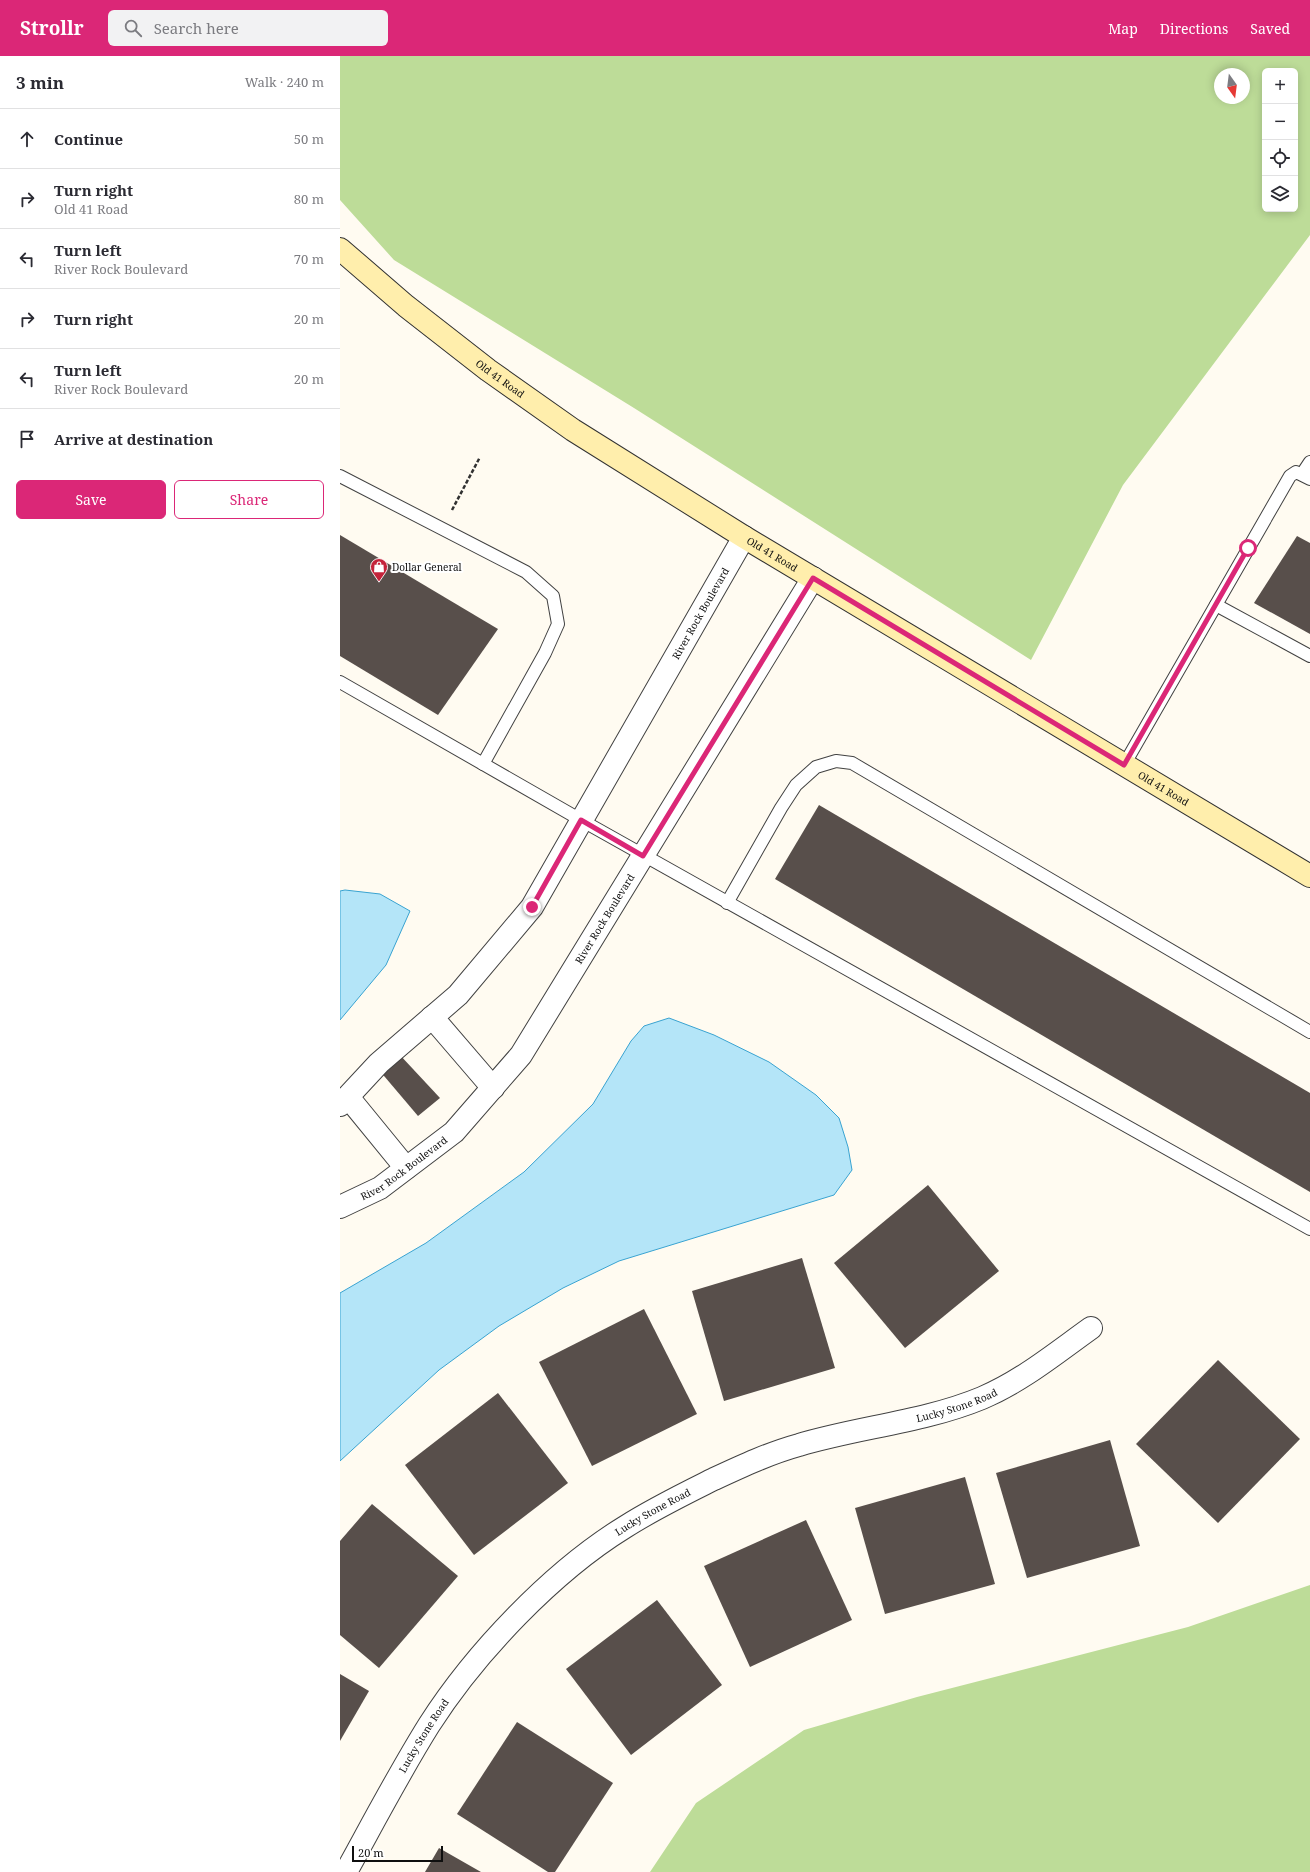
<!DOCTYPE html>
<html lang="en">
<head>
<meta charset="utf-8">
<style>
	body { margin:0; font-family:"Noto Serif",serif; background:#f2f2f3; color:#2b2b33 }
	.controls { position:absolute; right:12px; top:12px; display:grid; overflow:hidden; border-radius:6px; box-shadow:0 2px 10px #0003 }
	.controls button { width:36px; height:36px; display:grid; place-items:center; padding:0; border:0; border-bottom:1px solid #e1e1e2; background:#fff; color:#2b2b33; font:20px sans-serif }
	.compass { position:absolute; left:874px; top:12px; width:36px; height:36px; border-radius:50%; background:#fff; box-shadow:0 2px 10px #0003; rotate:166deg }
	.scale { position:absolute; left:12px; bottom:10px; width:91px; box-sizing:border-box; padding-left:4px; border:2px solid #0f0f0f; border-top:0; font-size:11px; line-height:14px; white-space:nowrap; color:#0f0f0f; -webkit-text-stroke:3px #fff; paint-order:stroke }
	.stop { position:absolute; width:12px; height:12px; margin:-9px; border:3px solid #db2777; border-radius:50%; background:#fff }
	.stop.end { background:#db2777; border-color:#fff; box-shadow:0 1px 4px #0008 }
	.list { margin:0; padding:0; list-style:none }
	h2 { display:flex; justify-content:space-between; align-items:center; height:52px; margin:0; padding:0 16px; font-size:17px }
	h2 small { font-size:13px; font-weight:400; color:#7c7c81 }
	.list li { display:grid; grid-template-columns:26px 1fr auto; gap:12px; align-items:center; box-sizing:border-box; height:60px; padding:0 16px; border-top:1px solid #e1e1e2 }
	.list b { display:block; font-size:15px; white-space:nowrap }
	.list p { margin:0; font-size:13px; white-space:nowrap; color:#7c7c81 }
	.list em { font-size:13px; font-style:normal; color:#7c7c81 }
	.actions { display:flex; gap:8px; padding:12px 16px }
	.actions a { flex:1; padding:9px 0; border:1px solid #db2777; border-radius:6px; text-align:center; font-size:14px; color:#db2777 }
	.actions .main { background:#db2777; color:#fff }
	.icon { flex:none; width:22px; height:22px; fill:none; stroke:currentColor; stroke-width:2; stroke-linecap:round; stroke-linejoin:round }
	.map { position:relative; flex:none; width:970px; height:1816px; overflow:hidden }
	header { display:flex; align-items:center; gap:24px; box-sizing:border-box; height:56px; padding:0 20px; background:#db2777; color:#fff }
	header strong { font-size:19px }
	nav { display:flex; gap:22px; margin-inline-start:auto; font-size:14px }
	.search { width:280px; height:36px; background:#f2f2f3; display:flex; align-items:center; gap:10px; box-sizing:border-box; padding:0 14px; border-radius:6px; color:#7c7c81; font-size:15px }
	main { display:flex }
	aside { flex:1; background:#fff }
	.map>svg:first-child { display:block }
	.forest { fill:#bddc98; fill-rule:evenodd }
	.water { fill:#b4e5f8; stroke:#39a3d1 }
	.building { fill:#584f4b }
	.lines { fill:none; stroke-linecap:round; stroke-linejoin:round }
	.lane-casing { stroke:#424242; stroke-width:14 }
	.street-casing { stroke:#424242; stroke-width:24 }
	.secondary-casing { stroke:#313131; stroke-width:24 }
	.path { stroke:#313131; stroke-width:2.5; stroke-dasharray:4 2; stroke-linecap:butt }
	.lane { stroke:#fff; stroke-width:12 }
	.street { stroke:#fff; stroke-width:22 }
	.secondary { stroke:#ffeeac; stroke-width:22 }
	.route { stroke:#db2777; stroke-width:5 }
	.labels { text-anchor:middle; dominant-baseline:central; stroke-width:4; stroke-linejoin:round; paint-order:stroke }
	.street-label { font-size:10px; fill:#0f0f0f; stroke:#fff }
	.poi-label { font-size:10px; fill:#0f0f0f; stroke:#fff; text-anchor:start }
</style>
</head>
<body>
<header>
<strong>Strollr</strong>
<div class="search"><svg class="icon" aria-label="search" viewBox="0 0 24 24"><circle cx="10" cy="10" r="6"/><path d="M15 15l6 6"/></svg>Search here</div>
<nav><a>Map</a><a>Directions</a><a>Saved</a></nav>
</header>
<main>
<aside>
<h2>3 min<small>Walk · 240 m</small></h2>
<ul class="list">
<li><svg class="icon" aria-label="ahead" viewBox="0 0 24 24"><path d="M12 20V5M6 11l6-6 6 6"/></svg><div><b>Continue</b></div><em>50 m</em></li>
<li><svg class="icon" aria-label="right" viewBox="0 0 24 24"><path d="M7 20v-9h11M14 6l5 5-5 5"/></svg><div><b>Turn right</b><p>Old 41 Road</p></div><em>80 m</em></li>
<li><svg class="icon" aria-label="left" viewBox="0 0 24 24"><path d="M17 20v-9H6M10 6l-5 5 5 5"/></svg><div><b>Turn left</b><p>River Rock Boulevard</p></div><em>70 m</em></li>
<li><svg class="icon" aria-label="right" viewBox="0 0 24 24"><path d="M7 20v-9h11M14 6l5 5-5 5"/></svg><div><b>Turn right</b></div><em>20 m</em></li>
<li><svg class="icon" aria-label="left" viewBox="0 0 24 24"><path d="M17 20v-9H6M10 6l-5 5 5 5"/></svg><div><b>Turn left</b><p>River Rock Boulevard</p></div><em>20 m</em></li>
<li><svg class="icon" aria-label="arrive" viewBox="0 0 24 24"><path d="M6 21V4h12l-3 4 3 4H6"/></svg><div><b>Arrive at destination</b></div></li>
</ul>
<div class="actions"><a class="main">Save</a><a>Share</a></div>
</aside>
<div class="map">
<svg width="970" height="1816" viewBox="0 0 970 1816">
	<rect width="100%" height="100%" fill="#fffbf1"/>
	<g class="forest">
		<path d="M0,0h970v179l-187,250 -92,175 -397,-252 -240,-148 -54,-60zM925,15h30v138h-30zM880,18h24v24h-24z"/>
		<polygon points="970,1529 970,1816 310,1816 356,1747 464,1674 577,1641 848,1571"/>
	</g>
	<g class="water">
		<polygon points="5,834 40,838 70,855 46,909 0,964 0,835"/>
		<polygon points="329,962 374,979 429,1006 476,1039 499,1062 508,1091 512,1114 494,1139 279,1205 223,1232 159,1270 99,1314 0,1405 0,1237 86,1187 184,1116 253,1048 291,985 304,970"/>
	</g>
	<g class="building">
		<polygon points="0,479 158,573 98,659 0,600"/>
		<polygon points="957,480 970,487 970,578 914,547"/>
		<polygon points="479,749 970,1037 970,1136 435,823"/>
		<polygon points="59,998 100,1042 78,1060 39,1014"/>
		<polygon points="588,1129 659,1215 565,1292 494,1207"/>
		<polygon points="462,1202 495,1312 384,1345 352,1235"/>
		<polygon points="304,1253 357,1358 252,1410 199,1306"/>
		<polygon points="878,1304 960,1383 878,1467 796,1388"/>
		<polygon points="158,1337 228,1427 134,1499 65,1409"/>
		<polygon points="770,1384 800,1490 687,1522 656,1417"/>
		<polygon points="625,1421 655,1528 545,1558 515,1452"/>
		<polygon points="32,1448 118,1520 39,1612 0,1579 0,1485"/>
		<polygon points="466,1464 512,1564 410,1611 364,1510"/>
		<polygon points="317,1544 382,1629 291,1699 226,1613"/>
		<polygon points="0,1618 29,1635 0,1685"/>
		<polygon points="177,1666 273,1727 215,1816 208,1816 117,1758"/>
		<polygon points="99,1792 141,1816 85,1816"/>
	</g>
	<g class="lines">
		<defs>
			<g id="lane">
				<polyline points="962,418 970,406"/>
				<polyline points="0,420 186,516 213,540 218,568 205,597 143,708"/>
				<polyline points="876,549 970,600"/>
				<polyline points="0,626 241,764 970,1173"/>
				<polyline points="784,709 950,420 956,416 970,423"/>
				<polyline points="387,847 441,752 456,729 476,711 496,705 512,707 970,976"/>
			</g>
			<g id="street">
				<polyline points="92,961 153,1032"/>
				<polyline points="8,1041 66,1112"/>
				<path id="s1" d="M0,1049l39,-42 79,-68 74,-88 212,-370"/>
				<path id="s2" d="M0,1151l40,-19 74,-56 67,-77 292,-477"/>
				<path id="s3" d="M6,1816c27,-49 53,-99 83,-147 46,-72 123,-153 196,-198 28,-18 59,-33 89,-48 28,-13 56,-26 85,-34 60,-18 125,-23 183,-47 40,-17 74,-45 109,-70"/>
			</g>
			<g id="secondary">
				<path id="s4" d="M0,193l66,57 82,64 85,60 171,107 566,339"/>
			</g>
		</defs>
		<use href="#lane" class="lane-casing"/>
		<use href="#street" class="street-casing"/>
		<use href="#secondary" class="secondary-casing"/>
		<polyline class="path" points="112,454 140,401"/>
		<use href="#lane" class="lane"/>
		<use href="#street" class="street"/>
		<use href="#secondary" class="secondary"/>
	</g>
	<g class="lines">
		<polyline class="route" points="192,851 241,764 303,800 473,522 784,709 908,492"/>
	</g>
	<defs>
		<symbol id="shop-pin" viewBox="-11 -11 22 30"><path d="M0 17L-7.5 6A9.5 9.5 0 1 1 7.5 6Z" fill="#c4233a" stroke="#fff"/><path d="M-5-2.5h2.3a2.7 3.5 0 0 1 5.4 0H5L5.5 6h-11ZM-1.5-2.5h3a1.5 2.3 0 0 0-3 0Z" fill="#fff"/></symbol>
	</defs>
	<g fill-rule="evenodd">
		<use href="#shop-pin" x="29" y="501" width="20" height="27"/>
	</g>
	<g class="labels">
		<g class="street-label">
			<text stroke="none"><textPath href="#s4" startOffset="206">Old 41 Road</textPath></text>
			<text stroke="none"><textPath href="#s4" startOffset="530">Old 41 Road</textPath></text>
			<text stroke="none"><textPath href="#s1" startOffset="615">River Rock Boulevard</textPath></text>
			<text stroke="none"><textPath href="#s4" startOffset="986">Old 41 Road</textPath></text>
			<text stroke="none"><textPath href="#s2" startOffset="399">River Rock Boulevard</textPath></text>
			<text stroke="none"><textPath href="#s2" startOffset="75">River Rock Boulevard</textPath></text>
			<text stroke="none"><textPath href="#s3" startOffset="805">Lucky Stone Road</textPath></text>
			<text stroke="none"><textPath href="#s3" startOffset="481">Lucky Stone Road</textPath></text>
			<text stroke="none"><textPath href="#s3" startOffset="157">Lucky Stone Road</textPath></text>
		</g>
		<g class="poi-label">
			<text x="52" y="511">Dollar General</text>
		</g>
	</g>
</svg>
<div class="controls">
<button>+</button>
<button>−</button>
<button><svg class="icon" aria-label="locate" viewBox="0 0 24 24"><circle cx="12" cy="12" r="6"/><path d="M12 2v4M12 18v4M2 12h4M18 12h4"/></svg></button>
<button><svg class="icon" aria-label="layers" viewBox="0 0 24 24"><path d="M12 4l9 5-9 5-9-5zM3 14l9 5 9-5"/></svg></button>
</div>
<svg class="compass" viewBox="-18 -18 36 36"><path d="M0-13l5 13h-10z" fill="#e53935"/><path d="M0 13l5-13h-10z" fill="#7c7c81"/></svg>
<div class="scale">20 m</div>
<div class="stop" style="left:908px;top:492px"></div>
<div class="stop end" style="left:192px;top:851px"></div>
</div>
</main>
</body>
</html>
